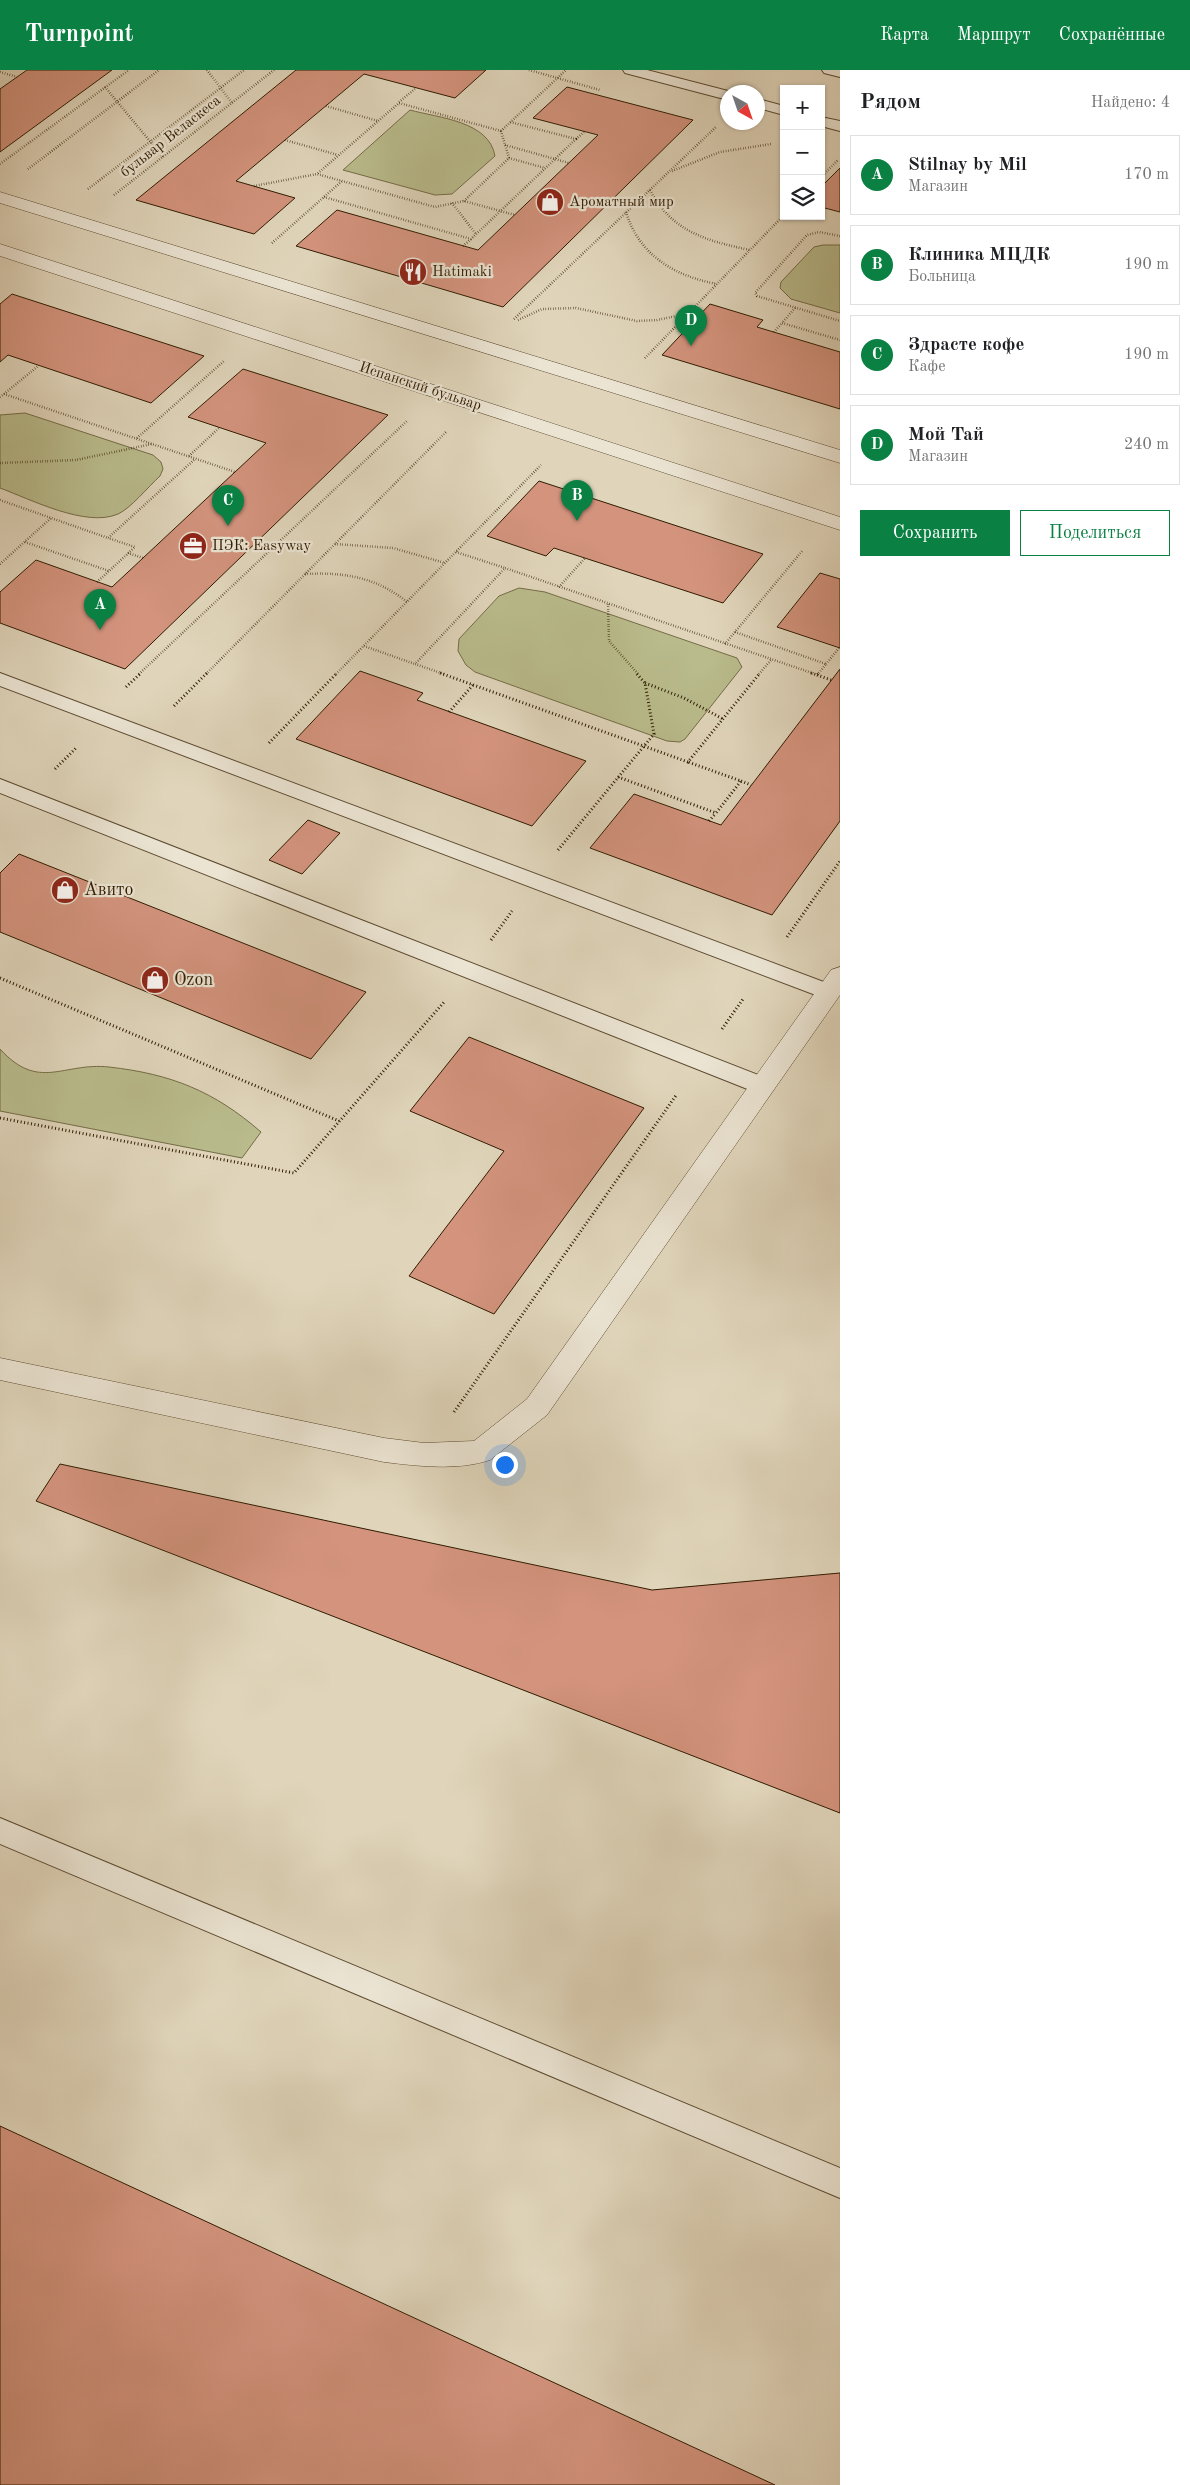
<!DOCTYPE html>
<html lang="ru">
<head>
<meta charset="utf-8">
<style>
	body { margin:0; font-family:"Old Standard TT",serif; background:#f2f2f2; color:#202124 }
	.controls { position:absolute; right:15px; top:15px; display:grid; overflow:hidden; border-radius:0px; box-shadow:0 1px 4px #0004 }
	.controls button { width:45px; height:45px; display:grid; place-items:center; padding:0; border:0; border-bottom:1px solid #e0e0e0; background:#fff; color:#202124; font:25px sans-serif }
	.compass { position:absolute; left:720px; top:15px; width:45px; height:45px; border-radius:50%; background:#fff; box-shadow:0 1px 4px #0004; rotate:140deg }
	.you { position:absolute; left:504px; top:1394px; width:18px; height:18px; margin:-12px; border:4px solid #fff; border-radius:50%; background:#1a73e8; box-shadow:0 0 0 8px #1a73e833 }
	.badge { display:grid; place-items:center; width:32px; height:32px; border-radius:50%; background:#0b8043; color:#fff; font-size:16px; font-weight:700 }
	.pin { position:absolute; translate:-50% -41px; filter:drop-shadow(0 1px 2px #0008) }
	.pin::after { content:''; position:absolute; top:26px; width:18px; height:15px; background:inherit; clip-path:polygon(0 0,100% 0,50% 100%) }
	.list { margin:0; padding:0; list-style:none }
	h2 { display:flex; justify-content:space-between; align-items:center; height:65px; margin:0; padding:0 20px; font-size:21px }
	h2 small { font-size:16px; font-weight:400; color:#757577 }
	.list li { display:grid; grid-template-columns:32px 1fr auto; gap:15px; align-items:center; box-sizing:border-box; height:80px; margin:0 10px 10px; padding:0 10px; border:1px solid #e0e0e0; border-radius:0px }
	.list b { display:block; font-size:19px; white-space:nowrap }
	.list p { margin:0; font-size:16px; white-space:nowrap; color:#757577 }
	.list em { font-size:16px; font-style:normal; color:#757577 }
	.actions { display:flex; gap:10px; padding:15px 20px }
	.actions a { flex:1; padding:11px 0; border:1px solid #0b8043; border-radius:0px; text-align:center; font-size:18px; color:#0b8043 }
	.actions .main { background:#0b8043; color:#fff }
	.icon { flex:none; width:28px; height:28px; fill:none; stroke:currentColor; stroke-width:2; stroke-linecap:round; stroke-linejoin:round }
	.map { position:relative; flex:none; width:840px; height:2415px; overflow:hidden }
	header { display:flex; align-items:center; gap:30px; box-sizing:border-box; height:70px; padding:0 25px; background:#0b8043; color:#fff }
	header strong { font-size:24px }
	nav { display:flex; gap:28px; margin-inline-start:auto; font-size:18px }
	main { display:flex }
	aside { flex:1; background:#fff }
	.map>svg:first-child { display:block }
	.green { fill:#b9bb8c; stroke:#746c46 }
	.building { fill:#d3937d; stroke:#301c00 }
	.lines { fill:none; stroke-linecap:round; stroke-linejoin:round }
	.service-casing { stroke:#5c4a2f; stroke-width:2 }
	.minor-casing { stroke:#5c4a2f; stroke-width:1 }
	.path-far1 { stroke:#301c00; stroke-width:2.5; stroke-dasharray:0.5 2; stroke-linecap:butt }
	.path { stroke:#301c00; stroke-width:3; stroke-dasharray:1 2.5; stroke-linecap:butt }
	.service { fill:#ebe4d3; fill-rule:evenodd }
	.minor { fill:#ebe4d3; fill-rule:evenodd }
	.labels { text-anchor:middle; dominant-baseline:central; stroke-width:4.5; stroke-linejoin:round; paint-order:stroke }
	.far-street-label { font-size:15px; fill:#301c00; stroke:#ebe4d3 }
	.far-poi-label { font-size:15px; fill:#301c00; stroke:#ebe4d3; text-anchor:start }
	.poi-label { font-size:18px; fill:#301c00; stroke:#ebe4d3; text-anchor:start }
</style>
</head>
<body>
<header>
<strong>Turnpoint</strong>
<nav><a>Карта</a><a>Маршрут</a><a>Сохранённые</a></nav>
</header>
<main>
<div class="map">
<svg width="840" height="2415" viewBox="0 0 840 2415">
	<rect width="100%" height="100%" fill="#e0d5bb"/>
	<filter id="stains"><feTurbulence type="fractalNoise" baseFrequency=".004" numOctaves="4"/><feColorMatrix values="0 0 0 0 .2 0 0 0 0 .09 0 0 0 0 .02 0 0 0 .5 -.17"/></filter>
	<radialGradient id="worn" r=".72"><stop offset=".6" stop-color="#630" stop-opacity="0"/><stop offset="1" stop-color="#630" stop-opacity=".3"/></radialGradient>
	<g class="green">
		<path d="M410,40c29,8 79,11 85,46l-43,38 -17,1 -92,-25z"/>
		<polygon points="823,175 840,175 840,243 791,229 780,218 781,212 814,177"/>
		<path d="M25,343l128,42 8,7 2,7 -3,7c-11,10 -30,33 -42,38 -32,14 -88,-15 -118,-26v-73z"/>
		<polygon points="519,518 545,522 737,588 742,597 685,669 680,672 667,671 475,602 466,595 458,581 459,569 499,526"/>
		<path d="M0,979c39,43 63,13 109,18 62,7 105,24 152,65l-19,26 -242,-47z"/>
	</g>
	<g class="building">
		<polygon points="27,0 112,0 0,82 0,19"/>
		<polygon points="296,0 486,0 455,28 364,4 236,111 295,128 254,164 136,130"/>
		<polygon points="567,17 693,50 503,237 296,176 337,140 478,180 598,65 533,48"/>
		<polygon points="840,98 840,142 821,137 821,117"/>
		<polygon points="12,224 204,286 151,333 8,285 0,292 0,234"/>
		<polygon points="710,234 763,250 757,257 840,282 840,339 662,285"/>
		<polygon points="243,299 388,345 125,599 0,553 0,522 36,490 112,517 266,373 188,347"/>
		<polygon points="539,411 763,484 723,533 554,478 546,486 487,466"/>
		<polygon points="820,503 840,509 840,578 777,557"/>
		<polygon points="840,599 840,751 772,845 590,778 634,724 721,755"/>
		<polygon points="360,601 423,623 417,630 586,691 532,756 296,669"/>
		<polygon points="308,750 340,763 302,804 269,790"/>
		<polygon points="19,784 366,922 311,989 0,862 0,803"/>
		<polygon points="469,967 644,1038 494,1244 409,1206 504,1081 410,1041"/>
		<polygon points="60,1394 652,1520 840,1503 840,1743 36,1431"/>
		<polygon points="0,2056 775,2415 0,2415"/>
	</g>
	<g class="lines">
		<defs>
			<g id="service">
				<polygon points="623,0 647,0 732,22 728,22 728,30 625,3"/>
				<polygon points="822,0 840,0 840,7 824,3"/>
				<polygon points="758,29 784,36 784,45 758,38"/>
				<polygon points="821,47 840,51 840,61 821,56"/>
				<polygon points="0,603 837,917 840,922 837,927 829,930 821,927 0,616"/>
				<polygon points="0,709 771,1010 774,1016 771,1022 763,1024 755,1022 0,723"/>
				<polygon points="0,1748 840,2098 840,2128 0,1774"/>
			</g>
			<g id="minor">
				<polygon points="0,122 840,380 840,393 0,133"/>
				<polygon points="0,174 840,447 840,460 0,186"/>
				<path d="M840,897v28l-293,420 -57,45c-33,11 -72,6 -106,2l-384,-82v-22l384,80 40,5 50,-2 53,-42 304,-429z"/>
			</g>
		</defs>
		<use href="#service" class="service-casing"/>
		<use href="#minor" class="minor-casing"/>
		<g class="path-far1">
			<polyline points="207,0 232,33"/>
			<polyline points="529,0 600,20"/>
			<polyline points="0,2 17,7"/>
			<polyline points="105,17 163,87"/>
			<polyline points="399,32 416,18"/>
			<polyline points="326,36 378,51"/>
			<polyline points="501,61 399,33 317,104 435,137 464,131 515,145"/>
			<polyline points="501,61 566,0"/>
			<polyline points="501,61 509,88"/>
			<polyline points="576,69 584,62"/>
			<polyline points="285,70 338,85"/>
			<polyline points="505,75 569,93"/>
			<polyline points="509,88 545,98"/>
			<polyline points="0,94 129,0"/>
			<polyline points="28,99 159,0"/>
			<polyline points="672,101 720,82 771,74"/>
			<polyline points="821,107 838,90"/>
			<polyline points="254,116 317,104"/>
			<polyline points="88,119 244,0"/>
			<path d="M650,120c22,42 57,51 100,60"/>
			<polyline points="114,125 274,0"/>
			<polyline points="324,127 471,169 576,69 510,52"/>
			<polyline points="464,131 509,88"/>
			<polyline points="452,133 476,164"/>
			<path d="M626,142c13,43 48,64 91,72"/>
			<polyline points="840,166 819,162 807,165 755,223 757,226 840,251"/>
			<polyline points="272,173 342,111"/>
			<polyline points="463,176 470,170"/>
			<polyline points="795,238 782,253 840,270"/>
			<polyline points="514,249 716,57"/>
			<polyline points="518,250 542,239 576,238 637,251 657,250 687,244"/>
			<polyline points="774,262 782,253"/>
			<polyline points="645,288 784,145"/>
			<polyline points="4,324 38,296"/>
			<polyline points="0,327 4,324 235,402"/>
			<polyline points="137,368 224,291"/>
			<polyline points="189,386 220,357"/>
			<polyline points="0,393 76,390 152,374"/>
			<polyline points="0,430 108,468 195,389"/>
			<polyline points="25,472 109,501 135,477 108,468"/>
			<polyline points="335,474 393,478 445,493"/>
			<polyline points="456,482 505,498"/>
			<polyline points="128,483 143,488"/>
			<polyline points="0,494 51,448"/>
			<path d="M305,504c39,-2 71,3 102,28"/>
			<polyline points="97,512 109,501"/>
			<polyline points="559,517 585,488"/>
			<polyline points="608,534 609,571 638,604"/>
			<polyline points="735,562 826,594 818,604"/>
			<polyline points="725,574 803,480"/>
			<polyline points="364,576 415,594"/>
			<polyline points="826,594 839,578"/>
			<polyline points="139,604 408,350"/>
			<polyline points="206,604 446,362"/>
			<polyline points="336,604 541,395"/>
			<polyline points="444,604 415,594 505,498 815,604"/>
			<polyline points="759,604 771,590"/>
		</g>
		<g class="path">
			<polyline points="440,603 688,692 760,603"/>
			<polyline points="811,603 817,605 819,603"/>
			<polyline points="817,605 831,610"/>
			<polyline points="645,613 684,628 723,649"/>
			<polyline points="126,617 141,603"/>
			<polyline points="174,636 207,603"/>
			<polyline points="449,642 473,615"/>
			<polyline points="269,673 337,603"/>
			<polyline points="55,699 77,677"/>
			<polyline points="618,707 716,743 741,711 688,692"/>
			<polyline points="741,711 751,715"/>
			<polyline points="709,751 716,743"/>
			<polyline points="558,780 654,664 645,613 636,603"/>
			<polyline points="787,867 840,791"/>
			<polyline points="491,870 512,841"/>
			<polyline points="0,908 339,1051"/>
			<polyline points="722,959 743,929"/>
			<polyline points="0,1048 294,1103 445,931"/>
			<polyline points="454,1342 677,1024"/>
		</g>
		<use href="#service" class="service"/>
		<use href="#minor" class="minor"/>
	</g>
	<defs>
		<symbol id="shop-disc" viewBox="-11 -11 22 22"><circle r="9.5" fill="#8f2418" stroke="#ebe4d3"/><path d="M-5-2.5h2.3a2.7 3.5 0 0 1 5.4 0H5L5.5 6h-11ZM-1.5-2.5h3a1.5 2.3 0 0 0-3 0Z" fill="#fff"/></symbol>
		<symbol id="restaurant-disc" viewBox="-11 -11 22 22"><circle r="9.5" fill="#8f2418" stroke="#ebe4d3"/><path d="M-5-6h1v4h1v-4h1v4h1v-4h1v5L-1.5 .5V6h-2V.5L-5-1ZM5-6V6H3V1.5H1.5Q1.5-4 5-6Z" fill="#fff"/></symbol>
		<symbol id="office-disc" viewBox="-11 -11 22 22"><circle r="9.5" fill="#8f2418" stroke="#ebe4d3"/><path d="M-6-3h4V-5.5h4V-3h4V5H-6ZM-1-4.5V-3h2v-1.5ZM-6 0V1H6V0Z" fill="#fff"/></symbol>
	</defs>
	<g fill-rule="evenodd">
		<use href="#shop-disc" x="534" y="116" width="32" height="32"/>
		<use href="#restaurant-disc" x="397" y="186" width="32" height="32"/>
		<use href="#office-disc" x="177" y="460" width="32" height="32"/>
		<use href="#shop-disc" x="49" y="804" width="32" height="32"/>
		<use href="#shop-disc" x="139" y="894" width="32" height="32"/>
	</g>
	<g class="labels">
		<g class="far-street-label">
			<text transform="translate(171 67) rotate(-38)">бульвар Веласкеса</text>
			<text transform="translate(420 317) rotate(18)">Испанский бульвар</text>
		</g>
		<g class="far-poi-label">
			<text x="569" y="132">Ароматный мир</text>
			<text x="432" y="202">Hatimaki</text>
			<text x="212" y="476">ПЭК: Easyway</text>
		</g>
		<g class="poi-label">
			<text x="84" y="820">Авито</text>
			<text x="174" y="910">Ozon</text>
		</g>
	</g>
	<rect width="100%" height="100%" filter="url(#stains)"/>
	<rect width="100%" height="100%" fill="url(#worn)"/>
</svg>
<div class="controls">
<button>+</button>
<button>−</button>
<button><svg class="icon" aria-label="layers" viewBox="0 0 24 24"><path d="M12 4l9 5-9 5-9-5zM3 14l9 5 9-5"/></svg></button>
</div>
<svg class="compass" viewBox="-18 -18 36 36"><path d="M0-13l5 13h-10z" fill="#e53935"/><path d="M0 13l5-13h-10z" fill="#757577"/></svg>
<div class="you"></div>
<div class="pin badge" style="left:100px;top:560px">A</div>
<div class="pin badge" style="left:577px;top:451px">B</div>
<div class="pin badge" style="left:228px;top:456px">C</div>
<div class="pin badge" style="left:691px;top:276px">D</div>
</div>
<aside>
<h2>Рядом<small>Найдено: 4</small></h2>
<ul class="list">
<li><span class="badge">A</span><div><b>Stilnay by Mil</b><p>Магазин</p></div><em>170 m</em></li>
<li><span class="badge">B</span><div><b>Клиника МЦДК</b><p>Больница</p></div><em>190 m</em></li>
<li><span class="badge">C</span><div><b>Здрасте кофе</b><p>Кафе</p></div><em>190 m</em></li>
<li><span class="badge">D</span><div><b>Мой Тай</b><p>Магазин</p></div><em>240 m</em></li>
</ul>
<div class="actions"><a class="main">Сохранить</a><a>Поделиться</a></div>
</aside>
</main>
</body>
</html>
